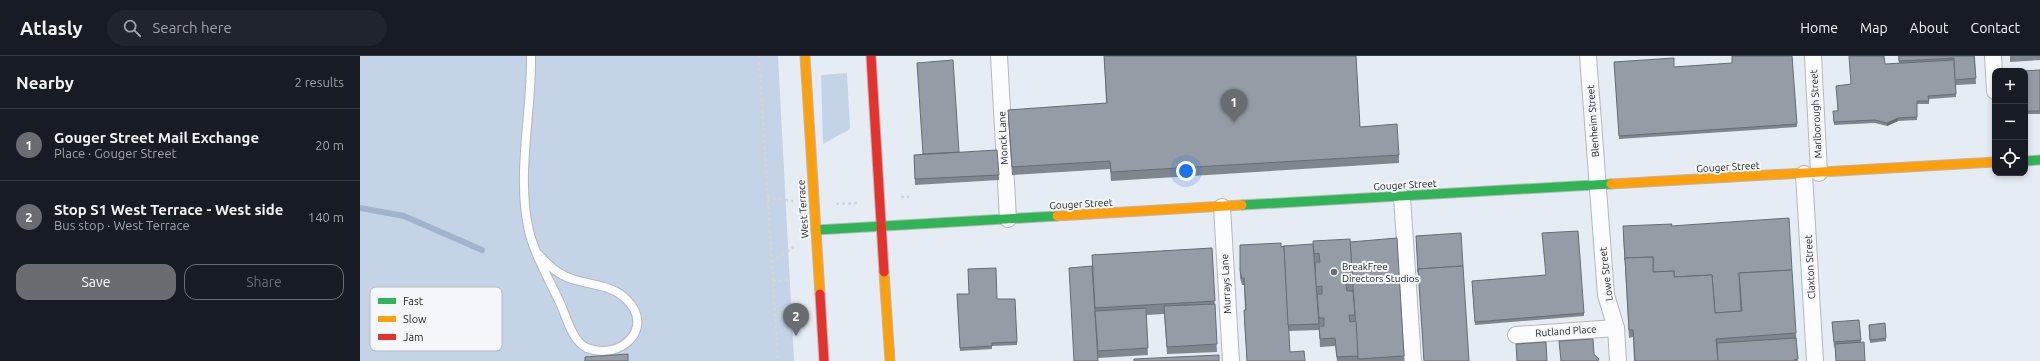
<!DOCTYPE html>
<html lang="en">
<head>
<meta charset="utf-8">
<style>
	body { margin:0; font-family:Ubuntu,sans-serif; background:#20242c; color:#f1f3f6 }
	.controls { position:absolute; right:12px; top:12px; display:grid; overflow:hidden; border-radius:8px; box-shadow:0 2px 6px #0003 }
	.controls button { width:36px; height:36px; display:grid; place-items:center; padding:0; border:0; border-bottom:1px solid #363941; background:#171b24; color:#f1f3f6; font:20px sans-serif }
	.you { position:absolute; left:826px; top:115px; width:14px; height:14px; margin:-10px; border:3px solid #fff; border-radius:50%; background:#1a73e8; box-shadow:0 0 0 6px #1a73e833 }
	.badge { display:grid; place-items:center; width:26px; height:26px; border-radius:50%; background:#696d72; color:#fff; font-size:13px; font-weight:700 }
	.pin { position:absolute; translate:-50% -33px; filter:drop-shadow(0 1px 2px #0008) }
	.pin::after { content:''; position:absolute; top:21px; width:14px; height:12px; background:inherit; clip-path:polygon(0 0,100% 0,50% 100%) }
	.list { margin:0; padding:0; list-style:none }
	h2 { display:flex; justify-content:space-between; align-items:center; height:52px; margin:0; padding:0 16px; font-size:17px }
	h2 small { font-size:13px; font-weight:400; color:#9ea1a6 }
	.list li { display:grid; grid-template-columns:26px 1fr auto; gap:12px; align-items:center; box-sizing:border-box; height:72px; padding:0 16px; border-top:1px solid #363941 }
	.list b { display:block; font-size:15px; white-space:nowrap }
	.list p { margin:0; font-size:13px; white-space:nowrap; color:#9ea1a6 }
	.list em { font-size:13px; font-style:normal; color:#9ea1a6 }
	.actions { display:flex; gap:8px; padding:12px 16px }
	.actions a { flex:1; padding:9px 0; border:1px solid #696d72; border-radius:12px; text-align:center; font-size:14px; color:#696d72 }
	.actions .main { background:#696d72; color:#fff }
	.icon { flex:none; width:22px; height:22px; fill:none; stroke:currentColor; stroke-width:2; stroke-linecap:round; stroke-linejoin:round }
	.map { position:relative; flex:none; width:1680px; height:305px; overflow:hidden }
	header { display:flex; align-items:center; gap:24px; box-sizing:border-box; height:56px; padding:0 20px; background:#171b24; border-bottom:1px solid #363941 }
	header strong { font-size:19px }
	nav { display:flex; gap:22px; margin-inline-start:auto; font-size:14px }
	.search { width:280px; height:36px; background:#20242c; display:flex; align-items:center; gap:10px; box-sizing:border-box; padding:0 14px; border-radius:22px; color:#9ea1a6; font-size:15px }
	main { display:flex }
	aside { flex:1; background:#171b24 }
	.map>svg:first-child { display:block }
	.green { fill:#c4d3e6 }
	.lines { fill:none; stroke-linecap:round; stroke-linejoin:round }
	.stream { stroke:#a1b4cc; stroke-width:6 }
	.lane-casing { stroke:#b4b8be; stroke-width:10 }
	.street-casing { stroke:#b4b8be; stroke-width:18 }
	.fast-casing { stroke:#b4b8be; stroke-width:11 }
	.slow-casing { stroke:#b4b8be; stroke-width:11 }
	.jam-casing { stroke:#b4b8be; stroke-width:11 }
	.path { stroke:#d3d5d7; stroke-width:2.5; stroke-dasharray:3 3; stroke-linecap:butt }
	.lane { stroke:#fbfcfd; stroke-width:8 }
	.street { stroke:#fbfcfd; stroke-width:16 }
	.fast { stroke:#30b455; stroke-width:9 }
	.slow { stroke:#ff9f0a; stroke-width:9 }
	.jam { stroke:#e5322d; stroke-width:9 }
	.wall { fill:#80868e }
	.shaded-wall { fill:#686d74 }
	.building { fill:#959ca5; stroke:#686d74 }
	.poi-dot { fill:#696d72; stroke:#f4f8fd; stroke-width:1.5 }
	.labels { text-anchor:middle; dominant-baseline:central; stroke-width:4; stroke-linejoin:round; paint-order:stroke }
	.street-label { font-size:10px; fill:#25292d; stroke:#f4f8fd }
	.poi-label { font-size:10px; fill:#25292d; stroke:#f4f8fd; text-anchor:start }
	.key { fill:#f4f8fd; stroke:#b6babf; stroke-width:1 }
	.key-label { font-size:11px; fill:#25292d }
</style>
</head>
<body>
<header>
<strong>Atlasly</strong>
<div class="search"><svg class="icon" aria-label="search" viewBox="0 0 24 24"><circle cx="10" cy="10" r="6"/><path d="M15 15l6 6"/></svg>Search here</div>
<nav><a>Home</a><a>Map</a><a>About</a><a>Contact</a></nav>
</header>
<main>
<aside>
<h2>Nearby<small>2 results</small></h2>
<ul class="list">
<li><span class="badge">1</span><div><b>Gouger Street Mail Exchange</b><p>Place · Gouger Street</p></div><em>20 m</em></li>
<li><span class="badge">2</span><div><b>Stop S1 West Terrace - West side</b><p>Bus stop · West Terrace</p></div><em>140 m</em></li>
</ul>
<div class="actions"><a class="main">Save</a><a>Share</a></div>
</aside>
<div class="map">
<svg width="1680" height="305" viewBox="0 0 1680 305">
	<rect width="100%" height="100%" fill="#e6ecf3"/>
	<g class="green">
		<polygon points="0,0 418,0 434,305 0,305"/>
		<polygon points="487,17 490,73 463,88 461,19"/>
	</g>
	<g class="lines">
		<polyline class="stream" points="0,152 44,160 122,194"/>
		<defs>
			<path id="lane" d="M171,0c1,56 -15,120 -2,175 6,25 21,50 32,74 6,14 12,37 26,43 34,13 68,-20 40,-48 -13,-15 -38,-15 -55,-21 -15,-5 -24,-14 -34,-25"/>
			<g id="street">
				<polyline points="639,0 648,163"/>
				<polyline points="1228,0 1246,239 1256,272 1258,305"/>
				<polyline points="1453,0 1459,117"/>
				<polyline points="1633,0 1635,35"/>
				<polyline points="1444,118 1455,305"/>
				<polyline points="1042,141 1053,305"/>
				<polyline points="862,151 871,305"/>
				<polyline points="1156,279 1256,272"/>
			</g>
			<g id="fast">
				<polyline points="1665,105 1680,104"/>
				<polyline points="882,149 1251,128"/>
				<polyline points="456,174 697,160"/>
			</g>
			<g id="slow">
				<polyline points="445,0 460,238"/>
				<polyline points="1251,128 1635,106"/>
				<polyline points="697,160 882,149"/>
				<polyline points="524,216 530,305"/>
			</g>
			<g id="jam">
				<polyline points="511,0 524,216"/>
				<polyline points="460,238 464,305"/>
			</g>
		</defs>
		<use href="#lane" class="lane-casing"/>
		<use href="#street" class="street-casing"/>
		<use href="#fast" class="fast-casing"/>
		<use href="#slow" class="slow-casing"/>
		<use href="#jam" class="jam-casing"/>
		<g class="path">
			<polyline points="399,0 418,305"/>
			<polyline points="541,141 549,141"/>
			<polyline points="407,142 433,145"/>
			<polyline points="476,148 499,147"/>
			<polyline points="412,206 436,189"/>
			<polyline points="413,225 431,224"/>
		</g>
		<use href="#lane" class="lane"/>
		<use href="#street" class="street"/>
		<use href="#fast" class="fast"/>
		<use href="#slow" class="slow"/>
		<use href="#jam" class="jam"/>
	</g>
	<g class="wall">
		<polygon points="744,0 996,0 1000,71 1039,99 1039,107 751,125 750,113 652,119 648,62 648,54 746,47"/>
		<polygon points="1432,0 1437,71 1259,83 1254,6 1314,11 1372,7"/>
		<polygon points="1538,0 1615,0 1616,28 1596,29 1596,41 1569,43 1569,48 1557,48 1557,64 1538,65 1527,70 1515,67 1474,69 1473,58 1477,55 1525,8 1539,7"/>
		<polygon points="1650,0 1680,0 1680,4 1650,6"/>
		<polygon points="1680,14 1680,58 1665,58 1665,15"/>
		<polygon points="599,96 639,119 639,124 555,129 554,99"/>
		<polygon points="1312,170 1436,277 1438,305 1274,305 1273,281 1269,282 1263,176"/>
		<polygon points="1056,180 1109,305 1064,305"/>
		<polygon points="990,186 1044,300 1044,305 977,305 975,290 960,291 959,271 959,274 929,275 930,296 945,305 887,305 884,262 884,254 885,254 884,229 882,229 880,222 880,189 921,191"/>
		<polygon points="852,192 857,296 807,298 804,258 786,259 788,299 738,302 732,209 732,199"/>
		<polygon points="1112,228 1224,257 1224,260 1115,269"/>
		<polygon points="597,238 637,243 655,243 657,289 632,290 632,293 600,295"/>
		<polygon points="1499,264 1501,286 1505,305 1476,305 1475,291 1474,292 1472,266"/>
		<polygon points="1525,267 1526,285 1510,287 1509,269"/>
	</g>
	<polygon class="shaded-wall" points="1538,62 1538,65 1527,70 1527,67"/>
	<g class="building">
		<polygon points="744,0 996,0 1000,71 1037,68 1039,99 751,116 750,105 652,111 648,54 747,47"/>
		<polygon points="1372,0 1432,0 1437,68 1259,80 1254,6 1314,2 1314,11 1372,7"/>
		<polygon points="1489,0 1524,0 1525,8 1594,4 1596,38 1568,40 1569,45 1557,45 1557,61 1538,62 1527,67 1515,64 1474,66 1473,55 1478,55 1476,30 1491,28"/>
		<polygon points="1539,0 1614,0 1616,22 1595,24 1594,2 1539,5"/>
		<polygon points="593,4 599,96 563,98 557,7"/>
		<polygon points="1680,14 1680,55 1665,55 1665,15 1662,15"/>
		<polygon points="637,94 639,119 555,123 554,99"/>
		<polygon points="1429,162 1432,214 1379,217 1381,255 1355,257 1352,219 1314,221 1314,215 1293,216 1293,201 1265,202 1265,204 1263,170 1312,168 1311,170"/>
		<polygon points="1218,175 1224,257 1115,266 1112,225 1186,219 1182,177"/>
		<polygon points="1101,177 1103,210 1058,213 1058,216 1056,180"/>
		<polygon points="1037,182 1044,300 998,303 990,186"/>
		<polygon points="990,183 993,227 986,228 987,235 993,235 995,259 989,259 990,266 996,265 998,300 977,301 975,282 960,283 959,270 964,270 964,262 959,262 957,238 962,238 962,230 956,231 955,206 960,206 959,197 954,198 953,185"/>
		<polygon points="921,187 921,191 924,190 930,296 944,295 945,305 887,305 884,254 886,254 884,222 882,222 880,215 880,189"/>
		<polygon points="953,188 959,268 928,269 924,190"/>
		<polygon points="852,192 855,245 735,252 732,199"/>
		<polygon points="1293,201 1293,216 1314,215 1314,221 1352,219 1355,257 1382,255 1379,217 1432,214 1436,277 1356,283 1358,305 1275,305 1273,274 1269,274 1265,202"/>
		<polygon points="732,210 738,305 714,305 709,212"/>
		<polygon points="1103,210 1109,305 1064,305 1058,213"/>
		<polygon points="636,212 637,243 655,243 657,286 632,287 632,290 600,292 597,238 609,238 608,213"/>
		<polygon points="855,248 857,288 807,291 804,250"/>
		<polygon points="786,252 788,292 738,295 735,255"/>
		<polygon points="1499,264 1501,284 1474,286 1472,266"/>
		<polygon points="1525,267 1526,282 1510,284 1509,269"/>
		<polygon points="1436,282 1438,303 1434,304 1434,305 1358,305 1357,287"/>
		<polygon points="1233,283 1234,298 1239,303 1238,305 1201,305 1199,285"/>
		<polygon points="1186,286 1187,305 1157,305 1156,288"/>
		<polygon points="1504,286 1505,305 1476,305 1475,288"/>
		<polygon points="268,298 268,305 225,305 225,301"/>
		<polygon points="859,299 859,305 774,305 774,303"/>
	</g>
	<circle class="poi-dot" cx="974" cy="216" r="4"/>
	<g class="labels">
		<g class="street-label">
			<text transform="translate(1456 58) rotate(-93)">Marlborough Street</text>
			<text transform="translate(1233 65) rotate(-94)">Blenheim Street</text>
			<text transform="translate(643 82) rotate(-93)">Monck Lane</text>
			<text transform="translate(1368 111) rotate(-3)">Gouger Street</text>
			<text transform="translate(1045 129) rotate(-3)">Gouger Street</text>
			<text transform="translate(721 148) rotate(-3)">Gouger Street</text>
			<text transform="translate(443 153) rotate(-94)">West Terrace</text>
			<text transform="translate(1450 211) rotate(-93)">Claxton Street</text>
			<text transform="translate(1246 218) rotate(-97)">Lowe Street</text>
			<text transform="translate(866 228) rotate(-93)">Murrays Lane</text>
			<text transform="translate(1206 275) rotate(-4)">Rutland Place</text>
		</g>
		<g class="poi-label">
			<text x="982" y="210">BreakFree<tspan x="982" dy="12">Directors Studios</tspan></text>
		</g>
	</g>
	<rect x="10" y="231" width="132" height="64" rx="6" class="key"/>
	<rect x="18" y="242" width="18" height="6" fill="#30b455"/>
	<rect x="18" y="260" width="18" height="6" fill="#ff9f0a"/>
	<rect x="18" y="278" width="18" height="6" fill="#e5322d"/>
	<g class="key-label">
		<text x="43" y="249">Fast</text>
		<text x="43" y="267">Slow</text>
		<text x="43" y="285">Jam</text>
	</g>
</svg>
<div class="controls">
<button>+</button>
<button>−</button>
<button><svg class="icon" aria-label="locate" viewBox="0 0 24 24"><circle cx="12" cy="12" r="6"/><path d="M12 2v4M12 18v4M2 12h4M18 12h4"/></svg></button>
</div>
<div class="you"></div>
<div class="pin badge" style="left:874px;top:66px">1</div>
<div class="pin badge" style="left:436px;top:280px">2</div>
</div>
</main>
</body>
</html>
